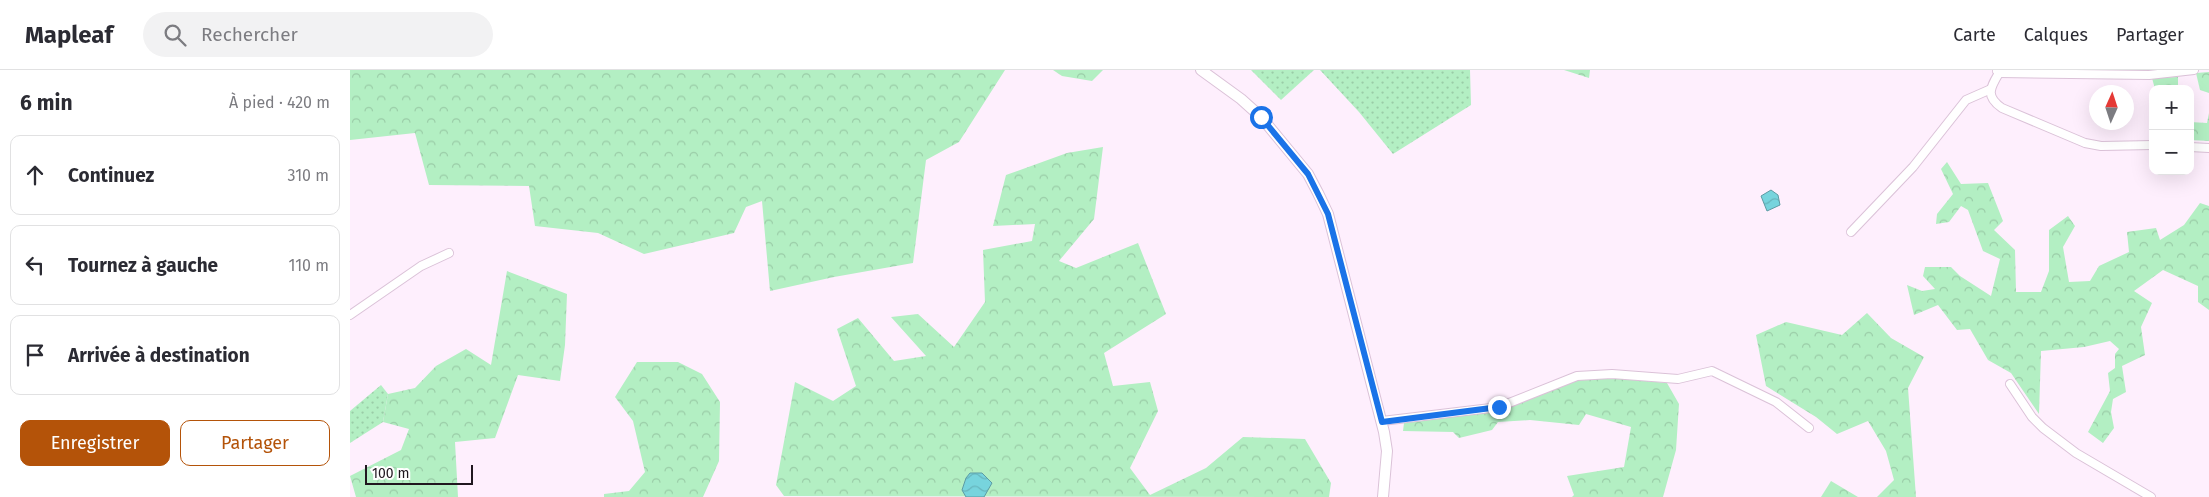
<!DOCTYPE html>
<html lang="fr">
<head>
<meta charset="utf-8">
<style>
	body { margin:0; font-family:"Fira Sans",sans-serif; background:#f2f2f3; color:#2b2b33 }
	.controls { position:absolute; right:15px; top:15px; display:grid; overflow:hidden; border-radius:10px; box-shadow:0 5px 20px #0002 }
	.controls button { width:45px; height:45px; display:grid; place-items:center; padding:0; border:0; border-bottom:1px solid #e1e1e2; background:#fff; color:#2b2b33; font:25px sans-serif }
	.compass { position:absolute; left:1739px; top:15px; width:45px; height:45px; border-radius:50%; background:#fff; box-shadow:0 5px 20px #0002; rotate:3deg }
	.scale { position:absolute; left:15px; bottom:12px; width:108px; box-sizing:border-box; padding-left:5px; border:2px solid #20171f; border-top:0; font-size:14px; line-height:18px; white-space:nowrap; color:#20171f; -webkit-text-stroke:4px #fff; paint-order:stroke }
	.stop { position:absolute; width:15px; height:15px; margin:-11px; border:4px solid #1a73e8; border-radius:50%; background:#fff }
	.stop.end { background:#1a73e8; border-color:#fff; box-shadow:0 1px 5px #0008 }
	.list { margin:0; padding:0; list-style:none }
	h2 { display:flex; justify-content:space-between; align-items:center; height:65px; margin:0; padding:0 20px; font-size:21px }
	h2 small { font-size:16px; font-weight:400; color:#7c7c81 }
	.list li { display:grid; grid-template-columns:32px 1fr auto; gap:15px; align-items:center; box-sizing:border-box; height:80px; margin:0 10px 10px; padding:0 10px; border:1px solid #e1e1e2; border-radius:10px }
	.list b { display:block; font-size:19px; white-space:nowrap }
	.list em { font-size:16px; font-style:normal; color:#7c7c81 }
	.actions { display:flex; gap:10px; padding:15px 20px }
	.actions a { flex:1; padding:11px 0; border:1px solid #b45309; border-radius:10px; text-align:center; font-size:18px; color:#b45309 }
	.actions .main { background:#b45309; color:#fff }
	.icon { flex:none; width:28px; height:28px; fill:none; stroke:currentColor; stroke-width:2; stroke-linecap:round; stroke-linejoin:round }
	.map { position:relative; flex:none; width:1859px; height:427px; overflow:hidden }
	header { display:flex; align-items:center; gap:30px; box-sizing:border-box; height:70px; padding:0 25px; background:#fff; border-bottom:1px solid #e1e1e2 }
	header strong { font-size:24px }
	nav { display:flex; gap:28px; margin-inline-start:auto; font-size:18px }
	.search { width:350px; height:45px; background:#f2f2f3; display:flex; align-items:center; gap:12px; box-sizing:border-box; padding:0 18px; border-radius:28px; color:#7c7c81; font-size:19px }
	main { display:flex }
	aside { flex:1; background:#fff }
	.map>svg:first-child { display:block }
	.grass { fill:url(#grass-dots) }
	.forest { fill:url(#forest-crowns) }
	.water { fill:url(#water-waves); stroke:#5d9ba4 }
	.lines { fill:none; stroke-linecap:round; stroke-linejoin:round }
	.minor-casing { stroke:#dbc2d8; stroke-width:10 }
	.tertiary-casing { stroke:#dbc2d8; stroke-width:12 }
	.minor { stroke:#fff; stroke-width:8 }
	.tertiary { stroke:#fff; stroke-width:10 }
	.route { stroke:#1a73e8; stroke-width:6 }
</style>
</head>
<body>
<header>
<strong>Mapleaf</strong>
<div class="search"><svg class="icon" aria-label="search" viewBox="0 0 24 24"><circle cx="10" cy="10" r="6"/><path d="M15 15l6 6"/></svg>Rechercher</div>
<nav><a>Carte</a><a>Calques</a><a>Partager</a></nav>
</header>
<main>
<aside>
<h2>6 min<small>À pied · 420 m</small></h2>
<ul class="list">
<li><svg class="icon" aria-label="ahead" viewBox="0 0 24 24"><path d="M12 20V5M6 11l6-6 6 6"/></svg><div><b>Continuez</b></div><em>310 m</em></li>
<li><svg class="icon" aria-label="left" viewBox="0 0 24 24"><path d="M17 20v-9H6M10 6l-5 5 5 5"/></svg><div><b>Tournez à gauche</b></div><em>110 m</em></li>
<li><svg class="icon" aria-label="arrive" viewBox="0 0 24 24"><path d="M6 21V4h12l-3 4 3 4H6"/></svg><div><b>Arrivée à destination</b></div></li>
</ul>
<div class="actions"><a class="main">Enregistrer</a><a>Partager</a></div>
</aside>
<div class="map">
<svg width="1859" height="427" viewBox="0 0 1859 427">
	<defs>
		<pattern id="grass-dots" width="8" height="8" patternUnits="userSpaceOnUse" patternTransform="scale(1.25)"><rect width="8" height="8" fill="#b3efc3"/><path d="M2 2h.1M6 6h.1" fill="none" stroke="#9acca7" stroke-width="1.8" stroke-linecap="round"/></pattern>
		<pattern id="forest-crowns" width="20" height="18" patternUnits="userSpaceOnUse" patternTransform="scale(1.25)"><rect width="20" height="18" fill="#b3efc3"/><path d="M2 6a3 3 0 1 1 6 0M12 15a3 3 0 1 1 6 0" fill="none" stroke="#9acca7"/></pattern>
		<pattern id="water-waves" width="16" height="10" patternUnits="userSpaceOnUse" patternTransform="scale(1.25)"><rect width="16" height="10" fill="#77d4dd"/><path d="M0 5q4-4 8 0t8 0" fill="none" stroke="#67b5bd"/></pattern>
	</defs>
	<rect width="100%" height="100%" fill="#feeffd"/>
	<g class="grass">
		<polygon points="901,0 964,0 931,30"/>
		<polygon points="970,0 1120,0 1121,35 1043,84 1009,42"/>
		<polygon points="31,315 38,324 33,352 0,373 0,341"/>
	</g>
	<g class="forest">
		<polygon points="0,0 655,0 609,72 576,90 563,193 484,207 420,221 412,131 396,137 384,163 294,184 248,163 185,156 179,116 79,115 65,63 0,70"/>
		<polygon points="703,0 753,0 742,11 712,6"/>
		<polygon points="1214,0 1240,0 1239,8"/>
		<polygon points="1859,2 1859,23 1850,20 1846,3"/>
		<polygon points="1828,7 1828,19 1805,19 1802,8"/>
		<polygon points="1859,43 1859,71 1840,70 1840,52 1857,53"/>
		<polygon points="753,77 744,149 709,191 726,198 788,173 816,244 754,283 763,316 800,312 808,341 780,398 800,425 856,398 893,367 955,369 981,413 979,427 434,426 426,415 445,312 483,331 506,316 487,259 508,248 544,291 576,286 541,247 568,244 604,277 635,232 633,180 682,171 685,154 643,156 656,105 717,83"/>
		<polygon points="1597,92 1611,114 1638,113 1653,151 1644,160 1665,180 1666,222 1691,222 1699,201 1699,160 1718,146 1725,156 1713,177 1719,212 1740,211 1749,196 1779,182 1777,162 1806,158 1810,170 1834,155 1850,133 1859,136 1859,240 1848,232 1848,216 1813,200 1784,221 1802,233 1791,257 1795,285 1772,296 1776,322 1763,329 1761,342 1764,358 1753,373 1738,362 1760,321 1758,303 1765,298 1765,284 1769,279 1760,271 1734,277 1691,281 1689,344 1661,303 1638,290 1620,259 1607,260 1588,235 1564,245 1557,215 1572,221 1585,219 1573,206 1575,197 1601,197 1610,206 1641,226 1650,189 1633,181 1618,140 1611,136 1599,152 1586,154 1587,144 1603,124 1591,99"/>
		<polygon points="157,201 217,224 215,275 210,311 168,305 145,368 105,372 108,427 6,427 0,406 51,380 59,359 33,352 38,324 65,318 86,296 116,279 141,295"/>
		<polygon points="1517,243 1541,268 1574,287 1558,318 1566,427 1527,427 1544,410 1536,381 1518,351 1487,364 1466,347 1416,316 1406,265 1436,252 1492,265"/>
		<polygon points="287,292 328,292 352,304 370,332 369,391 353,427 254,427 254,424 279,421 295,402 283,351 265,327"/>
		<polygon points="1265,308 1317,313 1329,334 1326,380 1313,427 1222,427 1224,425 1217,406 1274,397 1281,357 1236,344 1229,355 1180,350 1148,352 1142,360 1109,368 1103,362 1053,361 1054,353 1150,340 1227,310"/>
		<polygon points="1481,411 1508,427 1471,427"/>
	</g>
	<g class="water">
		<polygon points="1421,120 1428,125 1430,135 1417,141 1411,126"/>
		<polygon points="620,403 632,403 642,413 634,427 616,427 612,420 616,408"/>
	</g>
	<g class="lines">
		<defs>
			<g id="minor">
				<polyline points="1647,1 1649,3 1799,5 1844,0"/>
				<path d="M1649,3c-9,15 -14,23 3,35l83,35 16,3 52,-1"/>
				<polyline points="1840,77 1859,78"/>
				<polyline points="1501,162 1563,97 1616,30 1641,19"/>
				<polyline points="0,245 71,196 99,183"/>
				<polyline points="1660,314 1682,347 1693,358 1726,383 1801,427"/>
				<polyline points="1032,351 1149,337 1227,306 1262,304 1328,309 1362,301 1426,332 1459,358"/>
			</g>
			<polyline id="tertiary" points="851,0 891,29 911,47 958,104 968,123 978,144 1034,362 1037,381 1033,427"/>
		</defs>
		<use href="#minor" class="minor-casing"/>
		<use href="#tertiary" class="tertiary-casing"/>
		<use href="#minor" class="minor"/>
		<use href="#tertiary" class="tertiary"/>
	</g>
	<g class="lines">
		<polyline class="route" points="911,47 958,104 978,144 1032,352 1149,337"/>
	</g>
</svg>
<div class="controls">
<button>+</button>
<button>−</button>
</div>
<svg class="compass" viewBox="-18 -18 36 36"><path d="M0-13l5 13h-10z" fill="#e53935"/><path d="M0 13l5-13h-10z" fill="#7c7c81"/></svg>
<div class="scale">100 m</div>
<div class="stop" style="left:911px;top:47px"></div>
<div class="stop end" style="left:1149px;top:337px"></div>
</div>
</main>
</body>
</html>
